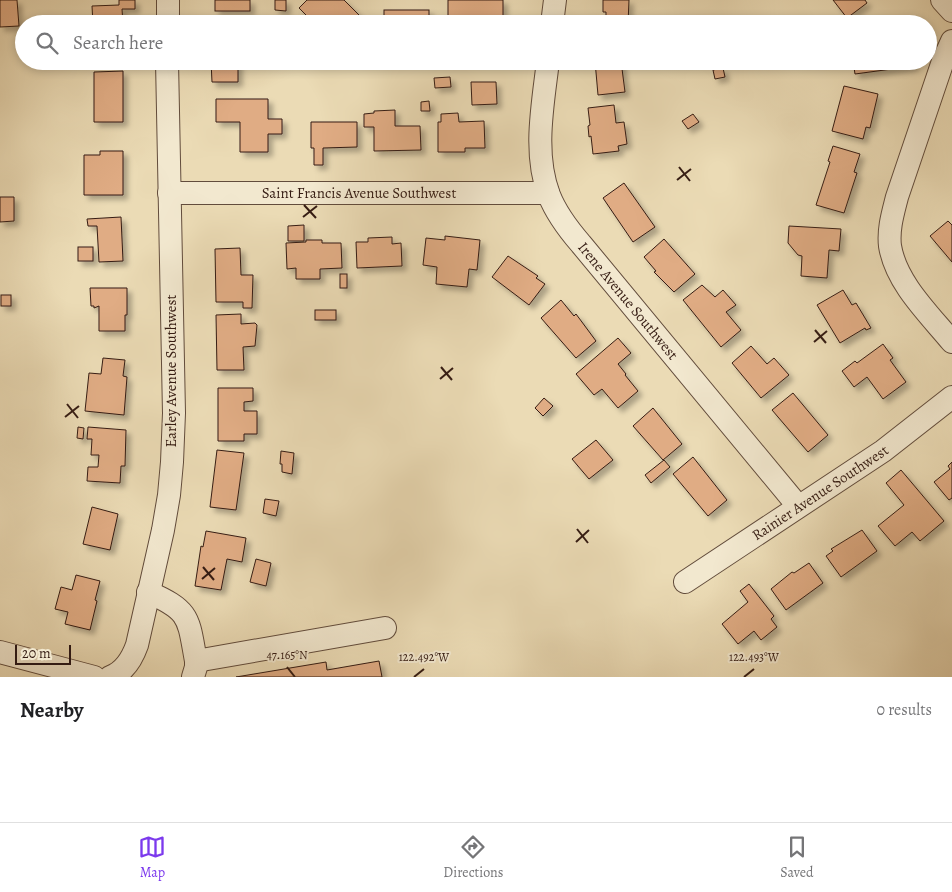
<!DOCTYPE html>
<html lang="en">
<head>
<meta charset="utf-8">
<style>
	body { margin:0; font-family:Alegreya,serif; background:#f2f2f2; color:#202124 }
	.scale { position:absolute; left:15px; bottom:12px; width:56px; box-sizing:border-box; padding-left:5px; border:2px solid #351c13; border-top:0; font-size:14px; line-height:18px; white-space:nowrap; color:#351c13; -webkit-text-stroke:4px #f2e8cf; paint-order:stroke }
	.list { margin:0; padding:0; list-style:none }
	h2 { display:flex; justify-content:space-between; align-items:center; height:65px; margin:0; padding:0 20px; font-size:21px }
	h2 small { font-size:16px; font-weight:400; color:#757577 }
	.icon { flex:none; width:28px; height:28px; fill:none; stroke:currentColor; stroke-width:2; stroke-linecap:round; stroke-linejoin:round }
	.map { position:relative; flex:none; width:952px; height:677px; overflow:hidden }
	.search { position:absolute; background:#fff; box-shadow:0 2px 8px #0003; left:15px; right:15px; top:15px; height:55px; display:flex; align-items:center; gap:12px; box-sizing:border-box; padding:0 18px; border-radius:28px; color:#757577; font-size:19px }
	.sheet { height:145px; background:#fff }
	nav { display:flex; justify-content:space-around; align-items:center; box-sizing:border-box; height:70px; border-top:1px solid #e0e0e0; background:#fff; font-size:14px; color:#757577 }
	nav a { display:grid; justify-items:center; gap:2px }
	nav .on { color:#7c3aed }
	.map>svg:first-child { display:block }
	.building { fill:#e0ac84; stroke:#351c13; filter:url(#shadow) }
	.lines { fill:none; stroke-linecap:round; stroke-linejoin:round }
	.minor-casing { stroke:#624c3c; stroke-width:24 }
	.minor { stroke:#f2e8cf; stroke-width:22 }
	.ticks { fill:none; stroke:#351c13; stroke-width:2 }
	.labels { text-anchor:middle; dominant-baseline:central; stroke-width:4; stroke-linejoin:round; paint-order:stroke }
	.street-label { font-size:15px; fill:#351c13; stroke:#f2e8cf }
	.ticks-label { font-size:12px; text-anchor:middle; fill:#351c13; stroke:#f2e8cf; stroke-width:4; stroke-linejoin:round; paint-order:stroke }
</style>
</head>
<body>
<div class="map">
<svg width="952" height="677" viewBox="0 0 952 677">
	<defs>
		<filter id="shadow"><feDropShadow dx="4.5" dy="4.5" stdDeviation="2.5" flood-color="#0004"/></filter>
	</defs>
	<rect width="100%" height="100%" fill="#ebdbb5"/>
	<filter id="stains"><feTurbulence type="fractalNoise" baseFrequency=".004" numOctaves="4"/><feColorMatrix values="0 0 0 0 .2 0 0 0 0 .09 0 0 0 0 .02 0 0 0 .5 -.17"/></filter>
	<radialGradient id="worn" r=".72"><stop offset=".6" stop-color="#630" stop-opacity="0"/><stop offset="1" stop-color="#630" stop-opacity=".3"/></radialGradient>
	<g class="building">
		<polygon points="0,0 17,0 19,26 0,27"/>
		<polygon points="119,0 135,0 135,9 122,9 123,24 93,24 92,6 119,5"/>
		<rect x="215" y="0" width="35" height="11"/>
		<polygon points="275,0 286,0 286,11 275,10"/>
		<polygon points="307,0 344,0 366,22 364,24 315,24 299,8"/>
		<rect x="448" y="0" width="55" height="24"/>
		<polygon points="603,0 629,0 628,24 606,24 606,12 603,12"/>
		<polygon points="833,0 865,0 867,3 847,18"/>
		<rect x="384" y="10" width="45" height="14"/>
		<polygon points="211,61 238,61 238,82 212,82"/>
		<polygon points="595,61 621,61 625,92 598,95"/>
		<polygon points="853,61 913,61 914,66 855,74"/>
		<polygon points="723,68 725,77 715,79 713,70"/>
		<polygon points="123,71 123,122 94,122 94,72"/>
		<polygon points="450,77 451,87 435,88 434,78"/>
		<polygon points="471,82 496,82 497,104 472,105"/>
		<polygon points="844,86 878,94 870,128 866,127 863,139 832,131"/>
		<polygon points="216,99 268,99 268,119 282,119 282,134 268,134 268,152 240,152 240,122 216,122"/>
		<polygon points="429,101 430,111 421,111 421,102"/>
		<polygon points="614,105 616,123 624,122 627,144 618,146 619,151 593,154 591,136 589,137 588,126 590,125 588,108"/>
		<polygon points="395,110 395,126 420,126 421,150 374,151 374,127 364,127 364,114 374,113 374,111"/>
		<polygon points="458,113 459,122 484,121 485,148 465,148 465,152 438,152 438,122 441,122 441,114"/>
		<polygon points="693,114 699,122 688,129 682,121"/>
		<polygon points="311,122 357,122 357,147 323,148 323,165 314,165 314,148 311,148"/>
		<polygon points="833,146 860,154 854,172 857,173 844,213 816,205 830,162 828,161"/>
		<polygon points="100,151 123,151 123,195 84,195 84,155 100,155"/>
		<polygon points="624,183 655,227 633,242 603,198"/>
		<polygon points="0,197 14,197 14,221 0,222"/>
		<polygon points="121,217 123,261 99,262 97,226 88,226 87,219"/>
		<polygon points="948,221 952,225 952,262 930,236"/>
		<polygon points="304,225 304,241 288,241 288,226"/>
		<polygon points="789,226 841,229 839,251 829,250 827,278 801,276 802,256 798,255 788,243"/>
		<polygon points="445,236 480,240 477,270 469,269 467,287 436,284 437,267 423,265 426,238 445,240"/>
		<polygon points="392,237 392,244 401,243 402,266 357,268 356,242 368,242 368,238"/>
		<polygon points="664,239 695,274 674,292 654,272 656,271 644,257"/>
		<polygon points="306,240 322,240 322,243 341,243 342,268 320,269 320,279 296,279 296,268 287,269 286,243 306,242"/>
		<rect x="78" y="247" width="15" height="14"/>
		<polygon points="240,248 241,275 253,275 252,308 243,308 243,302 216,302 215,249"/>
		<polygon points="508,256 538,276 536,278 545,284 529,305 492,277"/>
		<rect x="340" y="274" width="7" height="14"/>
		<polygon points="702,285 715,297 723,290 736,305 726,312 741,330 721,347 683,300"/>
		<polygon points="90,288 127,288 127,315 125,315 125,331 99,331 99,306 94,308 94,306 91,306"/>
		<polygon points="843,290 852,305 856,303 871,328 866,330 865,328 840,343 817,305"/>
		<rect x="1" y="295" width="10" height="11"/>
		<polygon points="561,300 574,316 576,314 596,341 576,358 541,318"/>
		<rect x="315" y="310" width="21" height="10"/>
		<polygon points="241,314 241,324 255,323 257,325 255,346 243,347 244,370 217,370 216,315"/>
		<polygon points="618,338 631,353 618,364 626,374 625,375 638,391 618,408 602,389 594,395 576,374"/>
		<polygon points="883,344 893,358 890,360 906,382 883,399 867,377 854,387 842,371 855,361 857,363"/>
		<polygon points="751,346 767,364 774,358 789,375 761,398 732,363"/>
		<polygon points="103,358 125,360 123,376 127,377 124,415 85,411 89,373 101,374"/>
		<polygon points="218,388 253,388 253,401 244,402 244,411 257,411 257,434 244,434 244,441 218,441"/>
		<polygon points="793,393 828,435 808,452 772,410"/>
		<polygon points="544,398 553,406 543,416 535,408"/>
		<polygon points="653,408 682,444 663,460 633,426"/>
		<polygon points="78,427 84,428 83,439 77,438"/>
		<polygon points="88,427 126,430 125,466 121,466 120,483 87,481 88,467 98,467 99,455 91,455 92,439 87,439"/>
		<polygon points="596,440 613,460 589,479 572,459"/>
		<polygon points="217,450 244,453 236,510 210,507"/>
		<polygon points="281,451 294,453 292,474 282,472 282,464 280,464"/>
		<polygon points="693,457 727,500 708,516 673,474"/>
		<polygon points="664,460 670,467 651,483 645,475"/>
		<polygon points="952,462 952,498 949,500 934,482 950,469 948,466"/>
		<polygon points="901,470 944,521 920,541 912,532 895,546 878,526 904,505 886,483"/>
		<polygon points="265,499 279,501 276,516 263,513"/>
		<polygon points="92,507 118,514 110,550 83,544"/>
		<polygon points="862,530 877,551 841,577 826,556 833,551 831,549"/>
		<polygon points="206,531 246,538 242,562 227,559 221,590 195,586 201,546 203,547"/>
		<polygon points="256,559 271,563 266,586 250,582"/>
		<polygon points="809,563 823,583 786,610 771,589 792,572 794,573"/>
		<polygon points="76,575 100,581 95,600 97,601 90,630 65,624 68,612 55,609 61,587 72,590"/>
		<polygon points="749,584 774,616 771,619 777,627 761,640 754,631 738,644 722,624 748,602 740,591"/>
		<polygon points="379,661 382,677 236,677 326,662 327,670"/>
	</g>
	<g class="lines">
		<defs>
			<g id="minor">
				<polyline points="942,0 952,11"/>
				<polyline points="168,24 168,0"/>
				<polyline points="552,24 555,0"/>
				<path d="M952,41l-9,20 -46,136c-4,16 -9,32 -7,49 6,37 39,68 62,96"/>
				<path id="s1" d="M548,61c-5,43 -15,92 1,134 7,18 19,34 32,49l217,262"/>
				<path id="s2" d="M169,193h379"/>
				<path id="s3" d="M685,582l198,-131 69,-54"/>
				<path d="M148,592c43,19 40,26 48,69v6l-3,10"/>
				<polyline points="0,652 94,677"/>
				<polyline points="196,661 385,628"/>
				<path d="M110,677c14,-5 22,-18 27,-32l26,-115 6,-35 3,-33 2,-49 -7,-352"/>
			</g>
		</defs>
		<use href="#minor" class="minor-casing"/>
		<use href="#minor" class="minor"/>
	</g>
	<path class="ticks" d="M679,167l11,14M677,180l14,-11M304,205l12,13M303,217l14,-11M815,330l11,13M814,342l13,-11M441,367l11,13M440,379l13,-11M67,404l11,14M65,417l14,-11M577,529l11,14M576,542l13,-12M203,567l11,13M202,579l13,-11M287,667l8,10M414,677l10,-8M744,677l10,-8"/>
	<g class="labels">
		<g class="street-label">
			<text stroke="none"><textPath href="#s2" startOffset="190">Saint Francis Avenue Southwest</textPath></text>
			<text stroke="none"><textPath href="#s1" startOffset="268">Irene Avenue Southwest</textPath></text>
			<text transform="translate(171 371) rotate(-90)">Earley Avenue Southwest</text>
			<text stroke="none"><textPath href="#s3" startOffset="162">Rainier Avenue Southwest</textPath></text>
		</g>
	</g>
	<g class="ticks-label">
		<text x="287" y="659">47.165°N</text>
		<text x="424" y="661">122.492°W</text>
		<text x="754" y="661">122.493°W</text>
	</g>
	<rect width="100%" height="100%" filter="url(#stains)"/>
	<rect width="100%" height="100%" fill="url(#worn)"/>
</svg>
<div class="scale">20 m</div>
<div class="search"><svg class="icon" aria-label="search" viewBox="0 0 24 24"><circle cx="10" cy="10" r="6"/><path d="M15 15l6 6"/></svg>Search here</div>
</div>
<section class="sheet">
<h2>Nearby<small>0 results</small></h2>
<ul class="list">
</ul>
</section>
<nav>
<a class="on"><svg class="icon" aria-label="map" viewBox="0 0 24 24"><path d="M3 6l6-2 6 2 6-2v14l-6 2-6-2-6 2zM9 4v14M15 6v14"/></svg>Map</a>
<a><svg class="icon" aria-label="directions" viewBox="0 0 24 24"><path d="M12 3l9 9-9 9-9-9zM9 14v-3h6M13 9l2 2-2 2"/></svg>Directions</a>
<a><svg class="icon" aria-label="saved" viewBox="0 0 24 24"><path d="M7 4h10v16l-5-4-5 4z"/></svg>Saved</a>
</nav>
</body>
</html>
